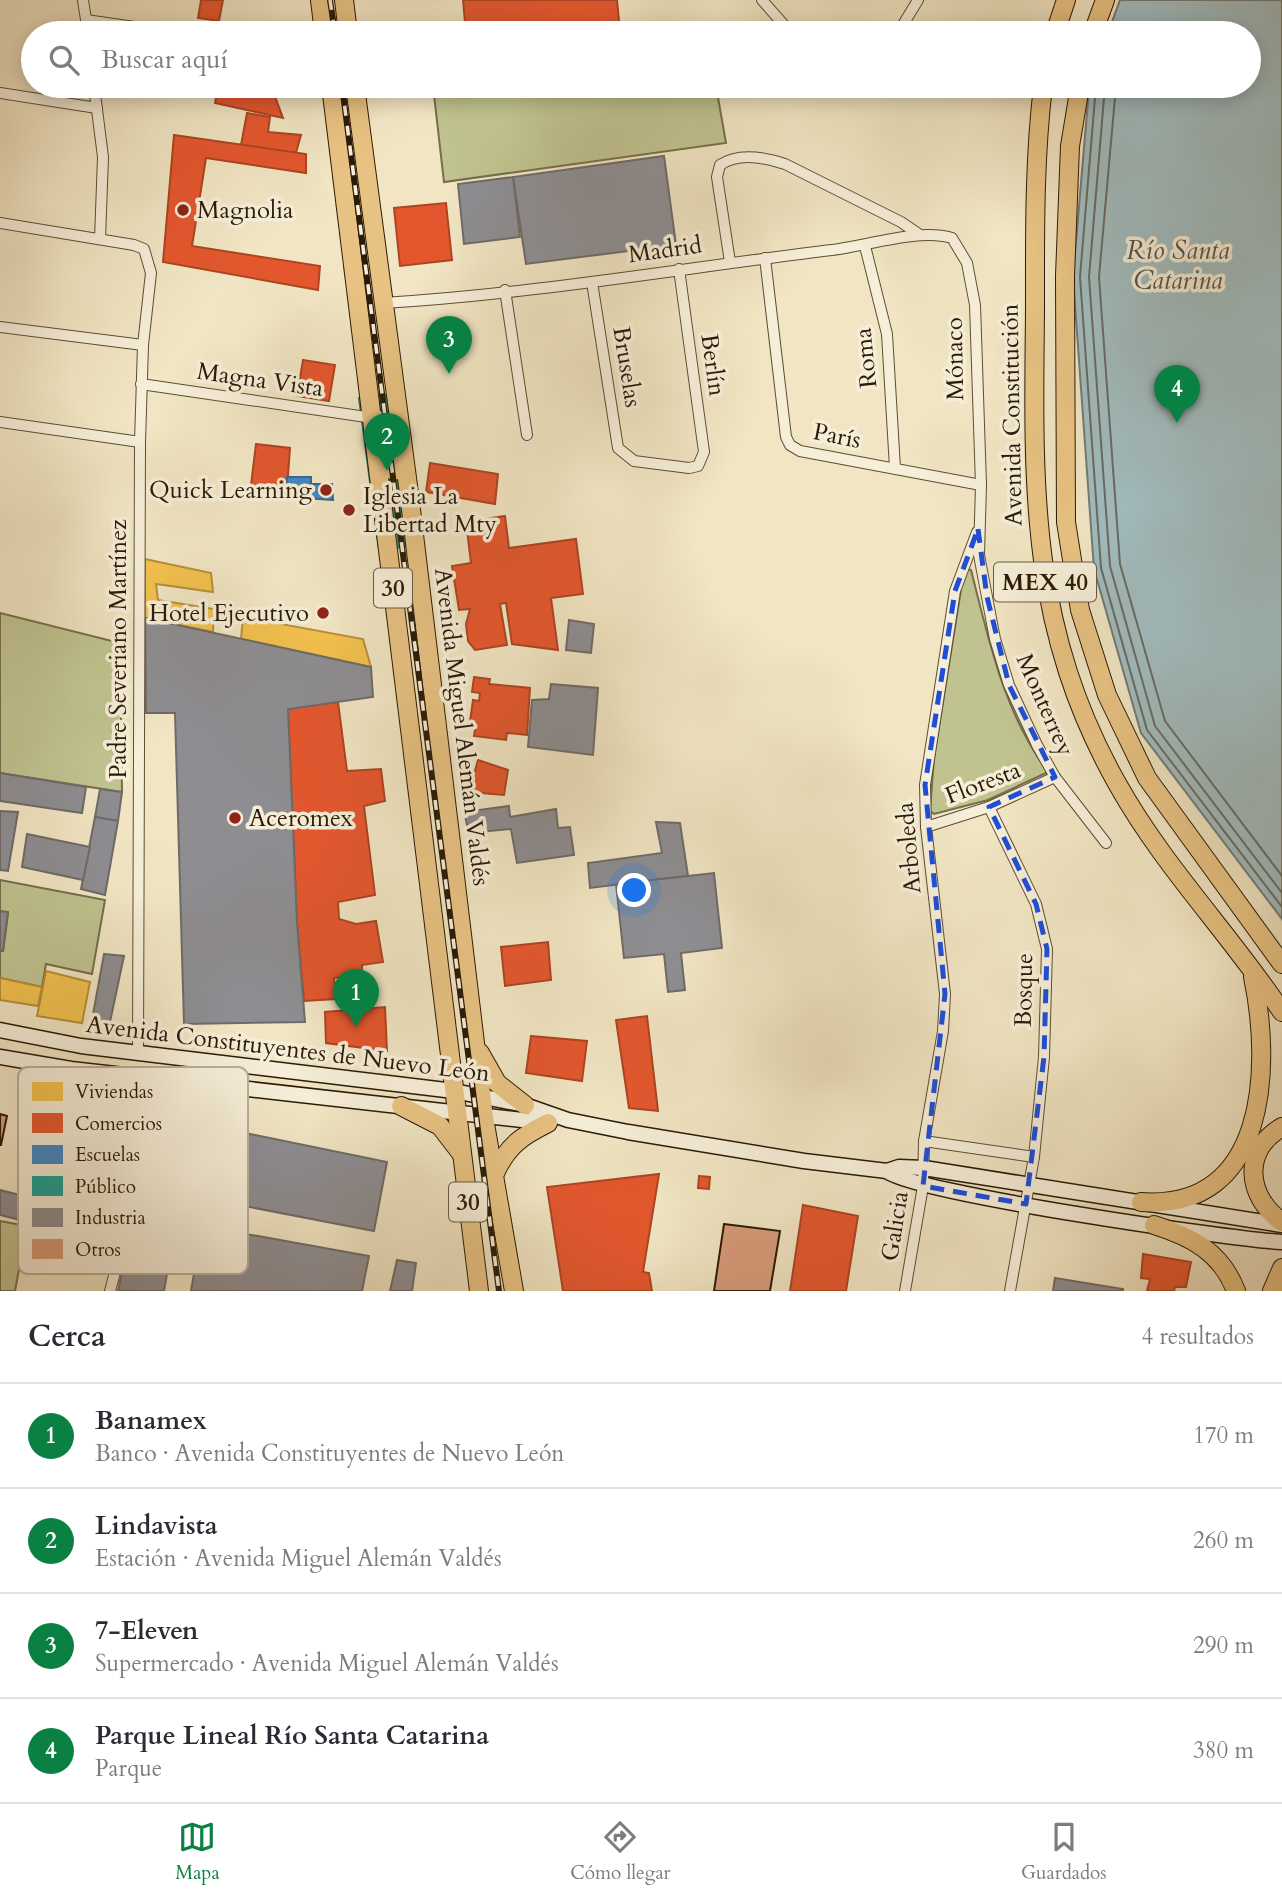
<!DOCTYPE html>
<html lang="es">
<head>
<meta charset="utf-8">
<style>
	body { margin:0; font-family:Cardo,serif; background:#f7f7f7; color:#2b2b33 }
	.you { position:absolute; left:635px; top:891px; width:24px; height:24px; margin:-18px; border:5px solid #fff; border-radius:50%; background:#1a73e8; box-shadow:0 0 0 10px #1a73e833 }
	.badge { display:grid; place-items:center; width:46px; height:46px; border-radius:50%; background:#0b8043; color:#fff; font-size:23px; font-weight:700 }
	.pin { position:absolute; translate:-50% -58px; filter:drop-shadow(0 2px 4px #0008) }
	.pin::after { content:''; position:absolute; top:37px; width:24px; height:21px; background:inherit; clip-path:polygon(0 0,100% 0,50% 100%) }
	.list { margin:0; padding:0; list-style:none }
	h2 { display:flex; justify-content:space-between; align-items:center; height:91px; margin:0; padding:0 28px; font-size:30px }
	h2 small { font-size:23px; font-weight:400; color:#7c7c81 }
	.list li { display:grid; grid-template-columns:46px 1fr auto; gap:21px; align-items:center; box-sizing:border-box; height:105px; padding:0 28px; border-top:2px solid #e1e1e2 }
	.list b { display:block; font-size:26px; white-space:nowrap }
	.list p { margin:0; font-size:23px; white-space:nowrap; color:#7c7c81 }
	.list em { font-size:23px; font-style:normal; color:#7c7c81 }
	.icon { flex:none; width:38px; height:38px; fill:none; stroke:currentColor; stroke-width:2; stroke-linecap:round; stroke-linejoin:round }
	.map { position:relative; flex:none; width:1282px; height:1291px; overflow:hidden }
	.search { position:absolute; background:#fff; box-shadow:0 4px 18px #0003; left:21px; right:21px; top:21px; height:77px; display:flex; align-items:center; gap:18px; box-sizing:border-box; padding:0 24px; border-radius:38px; color:#7c7c81; font-size:26px }
	.sheet { height:511px; background:#fff }
	nav { display:flex; justify-content:space-around; align-items:center; box-sizing:border-box; height:98px; border-top:2px solid #e1e1e2; background:#fff; font-size:19px; color:#7c7c81 }
	nav a { display:grid; justify-items:center; gap:4px }
	nav .on { color:#0b8043 }
	.map>svg:first-child { display:block }
	.green { fill:#c0c390; stroke:#756e4b; stroke-width:2 }
	.water { fill:#a1bcbf; stroke:#717b75; stroke-width:2 }
	.homes { fill:#f2c14e; stroke:#b68f38; stroke-width:2 }
	.shops { fill:#e4572e; stroke:#ac4522; stroke-width:2 }
	.schools { fill:#3f88c5; stroke:#39678c; stroke-width:2 }
	.public { fill:#17a398; stroke:#1d7a6c; stroke-width:2 }
	.industry { fill:#8d8d92; stroke:#6f6a68; stroke-width:2 }
	.lines { fill:none; stroke-linecap:round; stroke-linejoin:round }
	.shore { stroke:#666b62; stroke-width:2 }
	.building { fill:#d89b7a; stroke:#2a1a06; stroke-width:2 }
	.street-casing { stroke:#5c4d35; stroke-width:12 }
	.secondary-casing { stroke:#2a1a06; stroke-width:17 }
	.highway-casing { stroke:#2a1a06; stroke-width:20 }
	.street { stroke:#f6eed8; stroke-width:10 }
	.secondary { stroke:#f6eed8; stroke-width:14 }
	.highway { stroke:#e8c282; stroke-width:18 }
	.rail-casing { stroke:#2a1a06; stroke-width:6 }
	.rail { stroke:#f6eed8; stroke-width:3.5; stroke-dasharray:10; stroke-linecap:butt }
	.marked { fill:none; stroke:#1d4ed8; stroke-width:5; stroke-dasharray:14 9; stroke-linejoin:round }
	.poi-dot { fill:#8f2418; stroke:#f6eed8; stroke-width:2.5 }
	.labels { text-anchor:middle; dominant-baseline:central; stroke-width:7; stroke-linejoin:round; paint-order:stroke }
	.shield { fill:#f6eed8; stroke:#675a45; stroke-width:2 }
	.shield-label { font-size:23px; font-weight:bold; fill:#2a1a06 }
	.poi-label { font-size:24px; fill:#2a1a06; stroke:#f6eed8; text-anchor:start }
	.street-label { font-size:24px; fill:#2a1a06; stroke:#f6eed8 }
	.water-label { font-size:26px; font-style:italic; fill:#545347; stroke:#f6eed8 }
	.key { fill:#f6eed8; stroke:#b9ae99; stroke-width:2 }
	.key-label { font-size:19px; fill:#2a1a06 }
</style>
</head>
<body>
<div class="map">
<svg width="1282" height="1291" viewBox="0 0 1282 1291">
	<rect width="100%" height="100%" fill="#f1e5c3"/>
	<filter id="stains"><feTurbulence type="fractalNoise" baseFrequency=".00286" numOctaves="4"/><feColorMatrix values="0 0 0 0 .2 0 0 0 0 .09 0 0 0 0 .02 0 0 0 .5 -.17"/></filter>
	<radialGradient id="worn" r=".72"><stop offset=".6" stop-color="#630" stop-opacity="0"/><stop offset="1" stop-color="#630" stop-opacity=".3"/></radialGradient>
	<g class="green">
		<polygon points="433,86 716,86 726,143 444,182"/>
		<path d="M968,569l3,1c18,70 32,140 75,199v4l-58,27 -54,14 -4,-3 4,-53 29,-181z"/>
		<polygon points="0,613 120,643 122,792 0,773"/>
		<polygon points="0,880 105,900 92,974 46,964 42,987 0,978 0,951 3,951 8,913 0,911"/>
		<polygon points="0,1221 27,1226 15,1291 0,1291"/>
	</g>
	<polygon class="water" points="1120,0 1282,0 1282,919 1141,733 1094,569 1073,277 1089,89 1090,86 1249,86 1249,33 1108,33"/>
	<g class="homes">
		<polygon points="145,559 211,573 213,592 156,584 158,600 214,609 213,632 145,618"/>
		<polygon points="243,617 363,639 371,667 241,639"/>
		<polygon points="46,971 90,982 82,1023 37,1016"/>
		<polygon points="0,978 42,987 38,1006 0,1000"/>
	</g>
	<g class="shops">
		<polygon points="201,0 223,0 219,21 198,18"/>
		<polygon points="463,0 617,0 620,31 466,33"/>
		<polygon points="218,86 271,86 283,118 215,103"/>
		<polygon points="247,113 270,117 268,132 301,135 296,153 241,145"/>
		<polygon points="174,135 306,154 306,173 206,158 192,246 320,266 318,290 163,262"/>
		<polygon points="446,203 452,260 400,266 394,208"/>
		<polygon points="303,360 335,365 329,401 297,396"/>
		<polygon points="256,444 290,448 287,489 251,485"/>
		<polygon points="430,463 498,474 495,504 426,492"/>
		<polygon points="505,516 509,548 576,539 583,594 551,598 558,650 512,644 506,603 500,604 507,645 475,650 468,641 466,624 470,609 459,610 452,566 471,563 466,522"/>
		<polygon points="474,677 490,679 489,684 530,688 527,735 507,733 506,740 474,736 476,723 470,722 473,700 479,701 480,693 472,692"/>
		<polygon points="338,702 347,771 381,769 385,801 364,806 375,895 338,902 339,919 356,924 376,921 383,962 362,965 362,974 334,978 336,999 304,1001 297,923 288,709"/>
		<polygon points="478,760 508,770 504,795 469,792"/>
		<polygon points="548,942 551,980 505,986 501,947"/>
		<polygon points="385,1007 387,1051 326,1043 325,1012"/>
		<polygon points="647,1016 658,1111 629,1108 616,1020"/>
		<polygon points="531,1036 587,1041 582,1081 526,1073"/>
		<polygon points="659,1174 643,1272 649,1273 652,1291 563,1291 547,1187"/>
		<polygon points="699,1176 710,1177 709,1189 698,1188"/>
		<polygon points="803,1205 858,1216 846,1291 790,1291"/>
		<polygon points="1143,1254 1191,1262 1186,1287 1175,1287 1174,1291 1147,1291 1150,1279 1141,1278"/>
	</g>
	<polygon class="schools" points="287,477 311,477 311,484 332,484 333,500 286,497"/>
	<polygon class="public" points="397,393 416,545 379,550 359,398"/>
	<g class="industry">
		<polygon points="664,156 676,245 526,264 513,177"/>
		<polygon points="513,177 520,237 464,244 458,184"/>
		<polygon points="145,618 371,667 373,697 288,709 297,923 305,1022 184,1024 175,713 146,713"/>
		<polygon points="569,620 594,624 591,653 566,650"/>
		<polygon points="551,684 598,688 593,755 528,747 532,700 549,699"/>
		<polygon points="0,773 86,787 82,813 0,801"/>
		<polygon points="100,789 122,792 118,821 95,817"/>
		<polygon points="509,806 510,817 556,809 558,828 570,827 574,855 517,863 511,829 469,833 464,812"/>
		<polygon points="0,811 18,812 8,871 0,870"/>
		<polygon points="95,817 118,821 105,895 81,889"/>
		<polygon points="656,822 680,823 688,876 590,888 588,863 662,853"/>
		<polygon points="27,834 90,847 83,880 22,867"/>
		<polygon points="714,873 722,948 681,953 685,990 668,992 664,954 624,958 616,884"/>
		<polygon points="0,911 8,912 3,951 0,951"/>
		<polygon points="104,954 124,956 110,1022 92,1020"/>
		<polygon points="221,1128 387,1162 374,1231 208,1199"/>
		<polygon points="0,1190 24,1196 20,1220 0,1215"/>
		<polygon points="202,1226 369,1256 362,1291 191,1291"/>
		<polygon points="397,1260 416,1263 412,1291 390,1291"/>
		<polygon points="123,1267 167,1274 164,1291 118,1291"/>
		<polygon points="1055,1278 1123,1289 1123,1291 1053,1291"/>
	</g>
	<g class="lines">
		<g class="shore">
			<polyline points="1096,86 1080,277 1101,568 1147,730 1282,907"/>
			<polyline points="1105,86 1089,277 1110,566 1155,726 1282,893"/>
			<polyline points="1116,86 1099,277 1120,564 1165,721 1282,876"/>
		</g>
	</g>
	<g class="building">
		<polygon points="0,1114 7,1116 1,1145 0,1145"/>
		<polygon points="724,1224 780,1231 770,1291 714,1291"/>
	</g>
	<g class="lines">
		<defs>
			<g id="street">
				<polyline points="83,0 88,33"/>
				<polyline points="762,0 791,33"/>
				<polyline points="86,20 176,33"/>
				<polyline points="898,33 918,0"/>
				<polyline points="94,86 103,157 100,239"/>
				<polyline points="0,93 97,108"/>
				<polyline points="0,223 134,245 144,249 151,273 143,345 140,442 138,1052"/>
				<polyline points="865,246 887,334 895,468"/>
				<polyline points="765,258 786,437 790,445 800,451 981,485"/>
				<path d="M730,262l-13,-85 3,-12c19,-13 44,-8 65,-1l116,58 19,13"/>
				<polyline points="592,282 618,448 634,461 689,468 698,466 704,452 679,269"/>
				<polyline points="505,290 527,435"/>
				<path d="M383,303c150,-9 300,-35 449,-53 35,-4 87,-22 120,-12l15,25 8,42 6,180 -2,70 16,84 14,46 28,60 18,32 51,66"/>
				<polyline points="0,327 143,345"/>
				<polyline points="141,384 373,418"/>
				<polyline points="0,422 140,442"/>
				<polyline points="989,807 1036,904 1047,949 1044,1057 1034,1157 1010,1291"/>
				<polyline points="926,827 989,807 1055,777"/>
				<polyline points="924,1141 1034,1157"/>
				<polyline points="110,1291 166,1079"/>
				<polyline points="905,1291 923,1186 924,1141 943,1031 945,994 926,827 925,785 955,591 977,532"/>
			</g>
			<g id="secondary">
				<polyline points="0,1030 81,1046 454,1091 525,1105 568,1120 628,1132 804,1161 887,1171 899,1167 924,1168 1282,1225"/>
				<polyline points="0,1057 71,1069 549,1123"/>
				<path d="M887,1171c20,21 348,69 395,71"/>
			</g>
			<g id="highway">
				<polyline points="320,0 324,33"/>
				<polyline points="344,0 348,33"/>
				<polyline points="1055,33 1066,0"/>
				<polyline points="1093,33 1105,0"/>
				<polyline points="331,86 479,1291"/>
				<polyline points="355,86 409,493 484,1118 514,1291"/>
				<path d="M1043,86c-9,75 -8,151 -8,227 -2,174 -6,315 83,472 46,82 112,149 164,227"/>
				<polyline points="1080,86 1070,146 1065,276 1066,522 1080,610 1107,695 1147,778 1282,964"/>
				<polyline points="373,418 381,421 387,431 394,471"/>
				<polyline points="480,1053 497,1083 525,1105"/>
				<polyline points="401,1106 440,1126 460,1152"/>
				<path d="M1282,1127c-41,24 -35,70 0,95"/>
				<path d="M495,1173c13,-28 27,-37 53,-50"/>
				<path d="M1141,1202c126,9 131,-134 112,-225"/>
				<path d="M1154,1225c38,12 67,27 82,66"/>
				<polyline points="1272,1291 1282,1268"/>
			</g>
		</defs>
		<use href="#street" class="street-casing"/>
		<use href="#secondary" class="secondary-casing"/>
		<use href="#highway" class="highway-casing"/>
		<use href="#street" class="street"/>
		<use href="#secondary" class="secondary"/>
		<use href="#highway" class="highway"/>
		<defs>
			<g id="rail">
				<polyline points="330,0 335,33"/>
				<polyline points="342,86 499,1291"/>
			</g>
		</defs>
		<use href="#rail" class="rail-casing"/>
		<use href="#rail" class="rail"/>
	</g>
	<path class="marked" d="M978,529l9,68 22,88 46,92 -66,30 47,97 11,45 -3,108 -18,147 -103,-18 22,-192 -20,-209 30,-194z"/>
	<g class="poi-dot">
		<circle cx="183" cy="210" r="7"/>
		<circle cx="326" cy="490" r="7"/>
		<circle cx="349" cy="510" r="7"/>
		<circle cx="323" cy="613" r="7"/>
		<circle cx="235" cy="818" r="7"/>
	</g>
	<g class="labels">
		<g class="shield">
			<rect x="994" y="562.5" width="102" height="39" rx="5"/>
			<rect x="374" y="568.5" width="38" height="39" rx="5"/>
			<rect x="449" y="1182.5" width="38" height="39" rx="5"/>
		</g>
		<g class="shield-label">
			<text x="1045" y="582">MEX 40</text>
			<text x="393" y="588">30</text>
			<text x="468" y="1202">30</text>
		</g>
		<g class="poi-label">
			<text x="197" y="210">Magnolia</text>
			<text x="312" y="490" text-anchor="end">Quick Learning</text>
			<text x="363" y="496">Iglesia La<tspan x="363" dy="28">Libertad Mty</tspan></text>
			<text x="309" y="613" text-anchor="end">Hotel Ejecutivo</text>
			<text x="249" y="818">Aceromex</text>
		</g>
		<g class="street-label">
			<text transform="translate(665 250) rotate(-8)">Madrid</text>
			<text transform="translate(866 358) rotate(-96)">Roma</text>
			<text transform="translate(955 359) rotate(-91)">Mónaco</text>
			<text transform="translate(713 365) rotate(82)">Berlín</text>
			<text transform="translate(627 367) rotate(81)">Bruselas</text>
			<text transform="translate(260 380) rotate(8)">Magna Vista</text>
			<text transform="translate(1012 415) rotate(-91)">Avenida Constitución</text>
			<text transform="translate(837 436) rotate(11)">París</text>
			<text transform="translate(118 649) rotate(-90)">Padre Severiano Martínez</text>
			<text transform="translate(1045 705) rotate(66)">Monterrey</text>
			<text transform="translate(462 727) rotate(83)">Avenida Miguel Alemán Valdés</text>
			<text transform="translate(983 783) rotate(-21)">Floresta</text>
			<text transform="translate(909 848) rotate(-95)">Arboleda</text>
			<text transform="translate(1024 990) rotate(-89)">Bosque</text>
			<text transform="translate(288 1049) rotate(7)">Avenida Constituyentes de Nuevo León</text>
			<text transform="translate(895 1226) rotate(-81)">Galicia</text>
		</g>
		<g class="water-label">
			<text x="1178" y="250">Río Santa<tspan x="1178" dy="30">Catarina</tspan></text>
		</g>
	</g>
	<rect x="18" y="1067" width="230" height="207" rx="10" class="key"/>
	<rect x="32" y="1082" width="31" height="19" fill="#f2c14e"/>
	<rect x="32" y="1113" width="31" height="20" fill="#e4572e"/>
	<rect x="32" y="1145" width="31" height="19" fill="#3f88c5"/>
	<rect x="32" y="1176" width="31" height="20" fill="#17a398"/>
	<rect x="32" y="1208" width="31" height="19" fill="#8d8d92"/>
	<rect x="32" y="1239" width="31" height="20" fill="#d89b7a"/>
	<g class="key-label">
		<text x="75" y="1098">Viviendas</text>
		<text x="75" y="1130">Comercios</text>
		<text x="75" y="1161">Escuelas</text>
		<text x="75" y="1193">Público</text>
		<text x="75" y="1224">Industria</text>
		<text x="75" y="1256">Otros</text>
	</g>
	<rect width="100%" height="100%" filter="url(#stains)"/>
	<rect width="100%" height="100%" fill="url(#worn)"/>
</svg>
<div class="you"></div>
<div class="pin badge" style="left:356px;top:1027px">1</div>
<div class="pin badge" style="left:387px;top:471px">2</div>
<div class="pin badge" style="left:449px;top:374px">3</div>
<div class="pin badge" style="left:1177px;top:423px">4</div>
<div class="search"><svg class="icon" aria-label="search" viewBox="0 0 24 24"><circle cx="10" cy="10" r="6"/><path d="M15 15l6 6"/></svg>Buscar aquí</div>
</div>
<section class="sheet">
<h2>Cerca<small>4 resultados</small></h2>
<ul class="list">
<li><span class="badge">1</span><div><b>Banamex</b><p>Banco · Avenida Constituyentes de Nuevo León</p></div><em>170 m</em></li>
<li><span class="badge">2</span><div><b>Lindavista</b><p>Estación · Avenida Miguel Alemán Valdés</p></div><em>260 m</em></li>
<li><span class="badge">3</span><div><b>7-Eleven</b><p>Supermercado · Avenida Miguel Alemán Valdés</p></div><em>290 m</em></li>
<li><span class="badge">4</span><div><b>Parque Lineal Río Santa Catarina</b><p>Parque</p></div><em>380 m</em></li>
</ul>
</section>
<nav>
<a class="on"><svg class="icon" aria-label="map" viewBox="0 0 24 24"><path d="M3 6l6-2 6 2 6-2v14l-6 2-6-2-6 2zM9 4v14M15 6v14"/></svg>Mapa</a>
<a><svg class="icon" aria-label="directions" viewBox="0 0 24 24"><path d="M12 3l9 9-9 9-9-9zM9 14v-3h6M13 9l2 2-2 2"/></svg>Cómo llegar</a>
<a><svg class="icon" aria-label="saved" viewBox="0 0 24 24"><path d="M7 4h10v16l-5-4-5 4z"/></svg>Guardados</a>
</nav>
</body>
</html>
